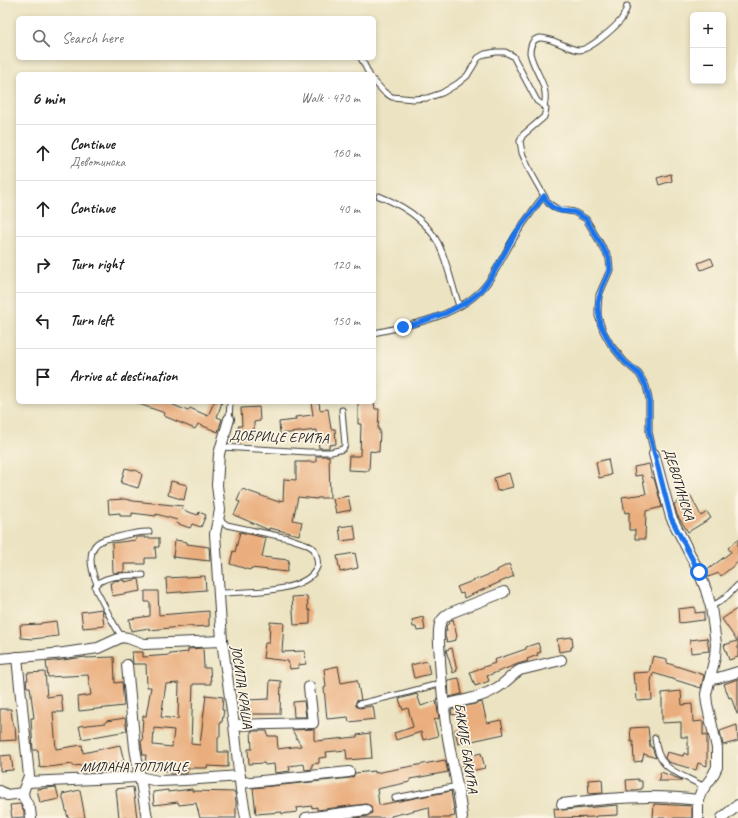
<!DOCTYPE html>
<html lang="en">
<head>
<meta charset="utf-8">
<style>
	body { margin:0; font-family:Caveat,sans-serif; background:#f2f2f2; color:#202124 }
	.controls { position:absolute; right:12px; top:12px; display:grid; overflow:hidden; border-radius:6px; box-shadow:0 2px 6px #0003 }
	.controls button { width:36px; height:36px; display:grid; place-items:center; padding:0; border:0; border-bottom:1px solid #e0e0e0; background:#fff; color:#202124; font:20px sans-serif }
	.stop { position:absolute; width:12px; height:12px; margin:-9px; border:3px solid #1a73e8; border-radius:50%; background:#fff }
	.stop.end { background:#1a73e8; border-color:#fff; box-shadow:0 1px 4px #0008 }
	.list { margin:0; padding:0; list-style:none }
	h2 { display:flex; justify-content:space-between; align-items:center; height:52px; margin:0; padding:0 16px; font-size:17px }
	h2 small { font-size:13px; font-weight:400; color:#757577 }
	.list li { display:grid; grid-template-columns:26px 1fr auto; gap:12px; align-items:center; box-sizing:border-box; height:56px; padding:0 16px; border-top:1px solid #e0e0e0 }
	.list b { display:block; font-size:15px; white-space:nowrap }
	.list p { margin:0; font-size:13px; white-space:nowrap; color:#757577 }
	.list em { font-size:13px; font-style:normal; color:#757577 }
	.icon { flex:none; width:22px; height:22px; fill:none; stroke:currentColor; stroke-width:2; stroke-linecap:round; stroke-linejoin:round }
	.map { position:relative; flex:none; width:738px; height:818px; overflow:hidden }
	.search { position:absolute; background:#fff; box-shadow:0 2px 6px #0003; left:16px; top:16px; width:360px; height:44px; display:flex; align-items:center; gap:10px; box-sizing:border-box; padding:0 14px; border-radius:6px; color:#757577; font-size:15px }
	.panel { position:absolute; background:#fff; box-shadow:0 2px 6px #0003; left:16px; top:72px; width:360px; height:332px; border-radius:6px }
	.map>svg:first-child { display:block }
	.building { fill:#eaad7d; fill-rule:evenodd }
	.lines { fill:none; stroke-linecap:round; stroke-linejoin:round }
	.service-casing { stroke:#3b3a35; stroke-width:7 }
	.minor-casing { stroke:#3b3a35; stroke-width:12 }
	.service { stroke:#fff; stroke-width:5 }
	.minor { stroke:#fff; stroke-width:10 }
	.route { stroke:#1a73e8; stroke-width:5 }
	.labels { text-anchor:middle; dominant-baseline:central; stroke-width:3.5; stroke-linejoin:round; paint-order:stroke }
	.street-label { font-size:14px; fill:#1c1c1c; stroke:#fcf5e5 }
</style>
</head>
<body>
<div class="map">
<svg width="738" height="818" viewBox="0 0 738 818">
	<rect width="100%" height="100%" fill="#fcf5e5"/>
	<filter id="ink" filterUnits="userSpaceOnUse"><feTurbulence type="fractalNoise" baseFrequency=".025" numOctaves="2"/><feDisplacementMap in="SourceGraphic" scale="8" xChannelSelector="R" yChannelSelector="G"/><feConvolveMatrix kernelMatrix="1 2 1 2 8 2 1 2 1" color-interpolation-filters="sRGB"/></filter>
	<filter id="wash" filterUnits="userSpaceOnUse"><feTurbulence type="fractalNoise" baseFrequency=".012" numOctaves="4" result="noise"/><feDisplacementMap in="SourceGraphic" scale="16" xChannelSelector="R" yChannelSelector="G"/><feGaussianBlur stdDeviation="0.9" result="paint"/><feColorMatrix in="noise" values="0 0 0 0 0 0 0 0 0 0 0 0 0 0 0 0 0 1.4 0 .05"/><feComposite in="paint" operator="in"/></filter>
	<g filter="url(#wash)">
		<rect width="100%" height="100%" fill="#ebe3c1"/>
		<g id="blocks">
			<g class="building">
				<polygon points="671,174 672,181 659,185 657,178"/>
				<polygon points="711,258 714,265 701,270 698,263"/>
				<polygon points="137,402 166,402 188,411 190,408 208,416 214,402 222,402 217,417 222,419 218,432 198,424 195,429 164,416 165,413 136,403"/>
				<polygon points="311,402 319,402 320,410 328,409 331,429 335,429 336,444 329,445 329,448 319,448 317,430 280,434 279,422 296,420 295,417 313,415"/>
				<polygon points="358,402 374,402 375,409 379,409 378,430 380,430 379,452 370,451 369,471 348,470 349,456 360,456 361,424 358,424"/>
				<polygon points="259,407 260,421 254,422 254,439 238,439 238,426 242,426 241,408"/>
				<polygon points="316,456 329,456 330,498 317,498 317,499 298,497 293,520 302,522 299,535 269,528 269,530 234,515 240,502 237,501 242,489 279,502 279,500 283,501 284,479 296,480 296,462 316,462"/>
				<polygon points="608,459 611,475 599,478 596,462"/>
				<polygon points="649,464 652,478 654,478 662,507 646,511 645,539 635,539 635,530 629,530 629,512 625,513 622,497 646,494 642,475 635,476 634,467"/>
				<polygon points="125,468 138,471 142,475 138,488 121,483"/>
				<polygon points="509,473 513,487 497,491 494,478"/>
				<polygon points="171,481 187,485 184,500 168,495"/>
				<polygon points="348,496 351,510 336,513 333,499"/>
				<polygon points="691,496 701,516 707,512 711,518 688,532 677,515 674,504"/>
				<polygon points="125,499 133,501 183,506 182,510 198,515 199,512 206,515 201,527 192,524 190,528 176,523 177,520 156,514 156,516 132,513 132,516 120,516 120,513 109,514 108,500"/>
				<polygon points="354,525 356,539 341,541 339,527"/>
				<polygon points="240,532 266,538 262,557 289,560 287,572 251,568 250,570 230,564 233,551 235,552"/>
				<polygon points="136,537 145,537 145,538 159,538 159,547 155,547 156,558 145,558 145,564 124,564 124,572 113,573 112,543 136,540"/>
				<polygon points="738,539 738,562 721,576 719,573 708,577 706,571 731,552 728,548"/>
				<polygon points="175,540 187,542 187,544 209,547 210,561 173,557"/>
				<polygon points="355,553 358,568 340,572 337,556"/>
				<polygon points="509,564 514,576 464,598 463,593 460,594 457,587 498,571 497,570"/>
				<polygon points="205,576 206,590 167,593 166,578"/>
				<polygon points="139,579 141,591 112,596 110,583 113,583 113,581 124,580 124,582"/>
				<polygon points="145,591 158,591 159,615 209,611 209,626 192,627 192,626 149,630 149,628 131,631 129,619 150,616 150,602 145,602"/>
				<polygon points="307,596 308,610 310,610 310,624 294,625 292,597"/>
				<polygon points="695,607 695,613 704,612 704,620 679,623 678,609"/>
				<polygon points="738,608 738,657 729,660 724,645 737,641 722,619"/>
				<polygon points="102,609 104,626 83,628 81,612"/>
				<polygon points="423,617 425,630 417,631 416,627 413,627 412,620"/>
				<polygon points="453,619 457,637 456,638 456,640 447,642 445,636 445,631 447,631 446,626"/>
				<polygon points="56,621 58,636 32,639 21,638 20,625 41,624 41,623"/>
				<polygon points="270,622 284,623 282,652 305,651 306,664 298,665 299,668 290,669 288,661 263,658 265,643 269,643"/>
				<polygon points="572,637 573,647 571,647 571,650 559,652 557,639"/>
				<polygon points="707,638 709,651 691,653 690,640"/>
				<polygon points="538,643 541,652 537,653 538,655 527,659 528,661 518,664 487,676 489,681 475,686 470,672 495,663 494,660 526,649 526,647"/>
				<path d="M203,648l1,20h6l1,16h-18l-2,60 9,1 6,-50 17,2 -1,13h2l-2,12h-2v15h-2v15h10v15l-21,-1v2h-20v5l-2,1h-15l1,-3 -17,-1v-4l-9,-1 1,-10h-3l-2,-13v-1l2,-1 -1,-7 1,-17h3l5,-29h-4l-1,-23h-13l-1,-12h11v5l27,-2v-1l18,-2v-3zM179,683l-1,36 -17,-2 5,-33zM154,728l20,2 -2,17 -19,-2z"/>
				<polygon points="452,648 457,671 453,673 446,650"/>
				<polygon points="653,656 667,659 667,663 704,675 701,688 653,673 651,681 652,700 637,701 636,683 634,683 633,673 649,672"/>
				<polygon points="86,657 86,658 114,657 115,683 122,682 124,706 79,711 78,697 91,695 88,675 48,677 46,662"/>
				<polygon points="427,661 430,674 414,678 411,665"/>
				<polygon points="338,666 341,683 357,680 361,700 356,701 356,706 360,708 373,706 375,719 349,722 348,717 327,719 324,688 326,687 324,669"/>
				<polygon points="45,672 47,697 61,695 63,712 53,712 56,749 82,745 83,753 120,745 124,761 106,765 108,770 98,772 96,764 73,766 73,764 40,768 38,750 33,750 31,718 34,718 30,687 27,687 26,680 28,680 27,673"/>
				<polygon points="459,678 462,694 449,697 448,680"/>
				<polygon points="738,679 738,714 737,714 731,697 729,698 724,684"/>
				<polygon points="270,680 281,681 280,714 248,714 248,700 269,699"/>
				<polygon points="681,691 682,705 692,704 693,722 703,721 703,735 707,734 707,766 698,763 696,770 668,762 665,758 667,752 683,756 684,753 688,755 688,737 681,737 681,722 662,723 662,693"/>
				<polygon points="417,694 421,706 436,701 439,718 434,720 438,736 423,740 421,732 396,740 394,733 413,727 408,708 403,710 399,699"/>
				<polygon points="304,701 306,717 294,717 293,702"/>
				<polygon points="482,702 487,723 501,720 504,734 458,744 455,730 461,728 457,714 452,715 451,710"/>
				<polygon points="0,709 11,709 13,726 15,726 16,740 0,741"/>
				<polygon points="125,718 127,731 82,739 79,726 106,723 106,721"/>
				<polygon points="737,725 738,741 723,745 720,731"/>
				<polygon points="648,727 650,747 652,747 656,758 644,754 642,761 634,762 633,741 631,742 630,728"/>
				<polygon points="314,729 314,740 316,741 357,737 357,735 370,733 372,758 347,760 346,750 326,752 327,757 319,758 319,763 312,764 312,769 305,770 304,764 289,766 290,771 275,773 274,764 265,765 264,763 249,764 248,749 252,749 251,731 267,731 268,736 277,736 278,749 301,746 292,730"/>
				<polygon points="481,753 485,768 471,771 471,768 464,769 462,762 468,761 467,757"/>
				<polygon points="11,755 13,770 0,771 0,756"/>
				<polygon points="445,760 448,772 410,779 410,782 377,789 379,805 451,791 455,816 450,817 450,818 430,818 429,807 391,816 391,818 355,818 367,816 372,813 371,806 366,804 317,810 317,807 312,808 312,806 296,808 297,812 282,814 282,812 256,814 253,788 350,778 353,777 355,773 375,771 375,773"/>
				<polygon points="661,772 682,780 682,781 658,781"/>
				<polygon points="602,779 603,793 589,794 588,780"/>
				<polygon points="638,779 638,781 642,781 642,789 627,791 626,780"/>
				<polygon points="56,787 59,799 40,803 37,789"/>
				<polygon points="133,787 137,818 119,818 116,789"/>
				<polygon points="192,789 192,791 235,792 236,802 236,818 200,818 196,803 179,805 178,802 154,805 153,792 168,790 168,792"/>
				<polygon points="80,790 85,818 68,818 62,794"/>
				<polygon points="20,804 24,811 24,817 12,818 10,805"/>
				<polygon points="654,804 692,806 692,818 653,818"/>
				<polygon points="618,805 618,815 596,816 596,817 555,818 554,808 563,810"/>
			</g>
		</g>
	</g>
	<g filter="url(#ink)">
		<use href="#blocks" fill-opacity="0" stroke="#3b3a35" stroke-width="1"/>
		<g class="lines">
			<defs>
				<g id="service">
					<polyline points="361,58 369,74"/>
					<polyline points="374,81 384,92 392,97 413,99 427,98 442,93 457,84 467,76 478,58 485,54 496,52 505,52 513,56 537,101 544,106 546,109 544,117 523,135 520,141 522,153 530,171 548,203 557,209 574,212 586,219 609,258 610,270 599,295 598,309 598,316 603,331 611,345 625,362 639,374 646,386 649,399 649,432 654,454"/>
					<path d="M544,106c6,-20 -10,-34 -14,-53 1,-32 35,-3 49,-3 11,0 35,-22 42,-30 3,-5 5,-9 6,-14"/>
					<path d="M379,196c28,11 53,28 63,56 7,18 11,36 17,54"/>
					<path d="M374,333c41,-9 95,-18 118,-57 13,-21 21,-40 37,-60 5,-7 9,-14 15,-20"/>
					<polyline points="229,419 230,402"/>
					<polyline points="221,447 308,452 331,452 343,449 345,445 342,410"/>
					<path d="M219,519l8,6 61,13 18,6 8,5c2,6 5,13 3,18 -10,27 -74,25 -98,26"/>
					<path d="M97,584c-6,-14 -12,-37 6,-44 5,-2 10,-2 15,-3 11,-3 20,-5 31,-5"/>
					<polyline points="711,607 725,598 738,585"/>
					<path d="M122,637c-10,-14 -17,-31 -26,-47l-1,-3c7,-13 35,-11 48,-12"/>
					<polyline points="359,704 401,694 442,683"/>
					<path d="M655,738c3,34 24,34 49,49"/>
					<polyline points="395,798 458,786"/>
				</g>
				<g id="minor">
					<polyline points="654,454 671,517 699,572 706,590 711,607 716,644 715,657 706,694 707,704 717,748 717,767 712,777 701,792 698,800 698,818"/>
					<polyline points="222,641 215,534 220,510 217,485 219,454 229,419"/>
					<polyline points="17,657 29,776 24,789 23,793 24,798 30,809 31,818"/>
					<polyline points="0,659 64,653 98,648 122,637 128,638 144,644 222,641 234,725 241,790 246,818"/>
					<polyline points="127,665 135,748 147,818"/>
					<polyline points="710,679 718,678 738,672"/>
					<path d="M444,705c16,-4 37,-7 51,-16 10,-5 16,-14 25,-19l41,-10"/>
					<polyline points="234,725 313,723 309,687"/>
					<polyline points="27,782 139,777 158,781 185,780 240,776"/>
					<polyline points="241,783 349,772"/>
					<polyline points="0,791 7,795 23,793"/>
					<path d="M562,804c45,-6 91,-10 136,-4"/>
					<polyline points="306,818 366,810"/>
					<path d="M462,818c-2,-22 -7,-42 -11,-63 -6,-31 -9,-63 -11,-94 0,-12 -3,-26 0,-37 1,-5 6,-8 10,-11l54,-21"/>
					<polyline points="722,818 738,805"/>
				</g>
			</defs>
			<use href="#service" class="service-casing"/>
			<use href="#minor" class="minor-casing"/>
			<use href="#service" class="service"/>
			<use href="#minor" class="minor"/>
		</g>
	</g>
	<g class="lines" filter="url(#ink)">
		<polyline class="route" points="403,327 418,323 446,313 467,302 480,292 492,276 515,234 544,196 548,203 552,207 561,211 574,212 586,219 609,258 610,270 602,288 598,302 598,309 600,324 611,345 625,362 639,374 646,386 649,399 649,432 671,518 699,572"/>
	</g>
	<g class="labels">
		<g class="street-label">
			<text transform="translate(279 437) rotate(2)">ДОБРИЦЕ ЕРИЋА</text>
			<text transform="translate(679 484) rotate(73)">ДЕВОТИНСКА</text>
			<text transform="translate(242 687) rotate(82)">ЈОСИПА КРАША</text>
			<text transform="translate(466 748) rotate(81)">БАКИЈЕ БАКИЋА</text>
			<text x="134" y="766">МИЛАНА ТОПЛИЦЕ</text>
		</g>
	</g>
</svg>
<div class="controls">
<button>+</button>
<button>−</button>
</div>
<div class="stop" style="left:699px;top:572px"></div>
<div class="stop end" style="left:403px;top:327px"></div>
<div class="search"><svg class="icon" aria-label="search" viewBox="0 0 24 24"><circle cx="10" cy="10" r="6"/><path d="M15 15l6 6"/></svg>Search here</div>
<section class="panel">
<h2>6 min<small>Walk · 470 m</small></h2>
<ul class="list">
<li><svg class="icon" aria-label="ahead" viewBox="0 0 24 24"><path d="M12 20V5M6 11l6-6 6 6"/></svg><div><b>Continue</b><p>Девотинска</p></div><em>160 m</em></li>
<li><svg class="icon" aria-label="ahead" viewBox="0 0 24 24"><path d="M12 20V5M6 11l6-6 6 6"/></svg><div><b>Continue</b></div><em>40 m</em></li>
<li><svg class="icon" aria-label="right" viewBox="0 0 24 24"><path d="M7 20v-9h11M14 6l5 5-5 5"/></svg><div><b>Turn right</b></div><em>120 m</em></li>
<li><svg class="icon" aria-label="left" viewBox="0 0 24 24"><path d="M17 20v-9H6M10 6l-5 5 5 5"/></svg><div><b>Turn left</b></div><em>150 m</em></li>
<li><svg class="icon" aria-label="arrive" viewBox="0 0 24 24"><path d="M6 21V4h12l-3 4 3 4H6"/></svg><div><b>Arrive at destination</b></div></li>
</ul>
</section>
</div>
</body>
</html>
